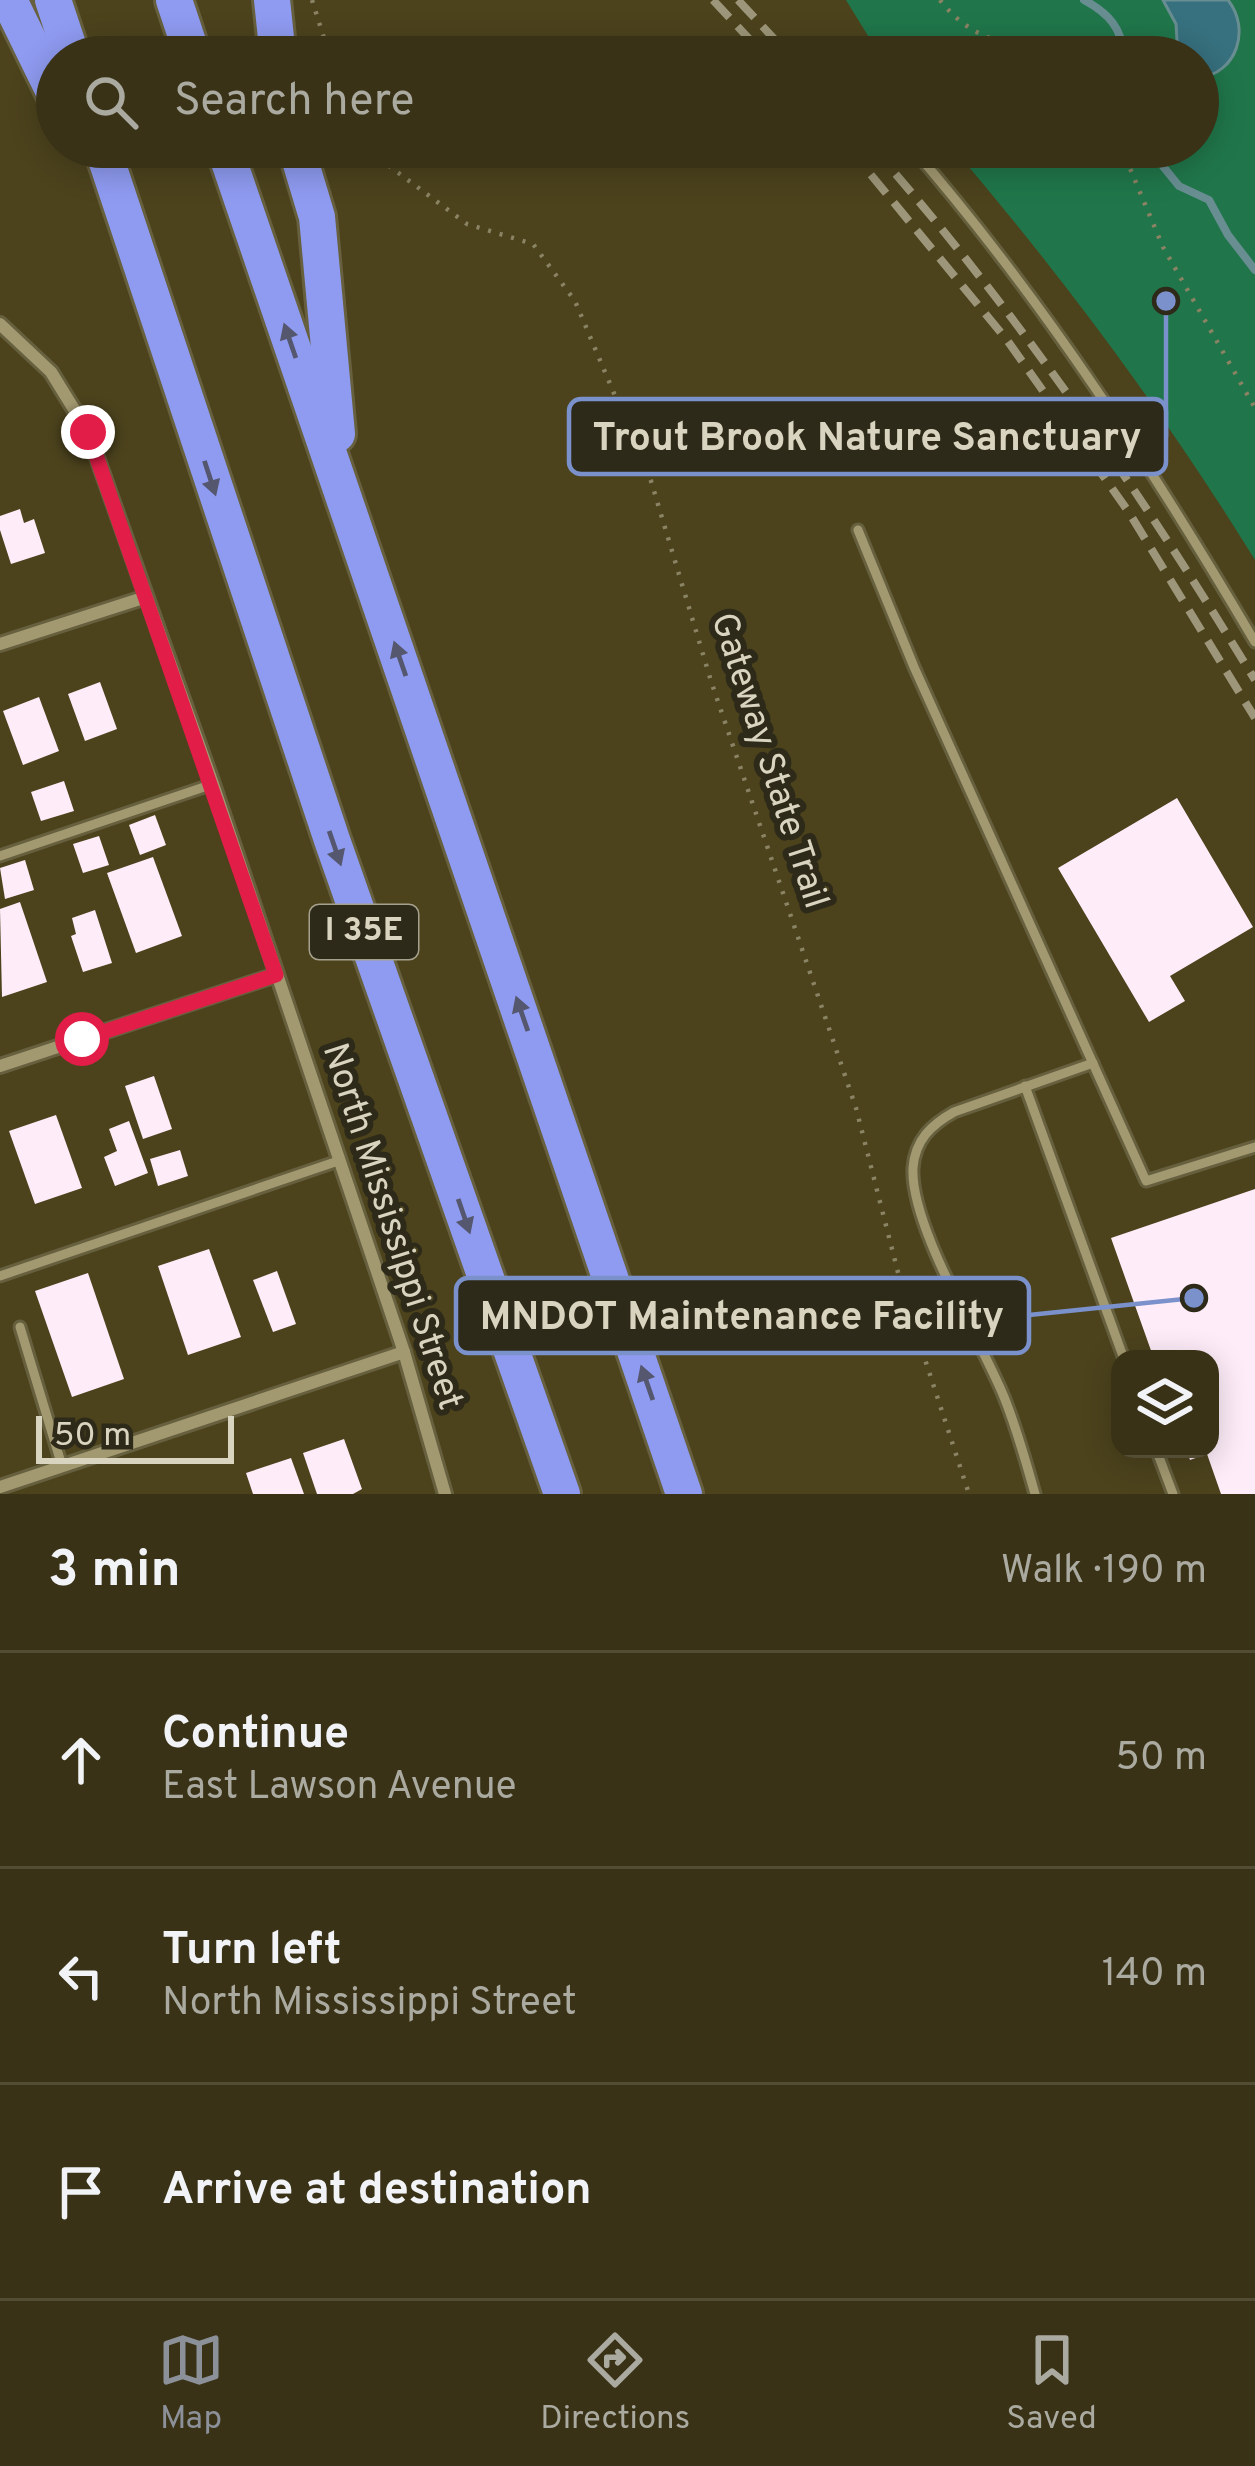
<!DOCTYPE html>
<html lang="en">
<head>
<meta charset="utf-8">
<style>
	body { margin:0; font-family:Overpass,sans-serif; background:#443e23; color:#f1f3f6 }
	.controls { position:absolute; right:36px; bottom:36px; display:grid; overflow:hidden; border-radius:24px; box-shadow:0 6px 30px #0003 }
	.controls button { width:108px; height:108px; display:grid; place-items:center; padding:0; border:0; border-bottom:3px solid #534d35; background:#393216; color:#f1f3f6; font:60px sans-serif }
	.scale { position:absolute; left:36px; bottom:30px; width:198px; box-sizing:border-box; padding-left:12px; border:6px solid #d9d4bf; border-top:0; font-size:33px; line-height:42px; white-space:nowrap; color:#d9d4bf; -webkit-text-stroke:9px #2e2a19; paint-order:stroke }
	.stop { position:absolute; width:36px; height:36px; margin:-27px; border:9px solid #e11d48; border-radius:50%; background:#fff }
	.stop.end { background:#e11d48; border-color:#fff; box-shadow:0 3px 12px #0008 }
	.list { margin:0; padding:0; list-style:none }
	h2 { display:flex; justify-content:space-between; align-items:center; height:156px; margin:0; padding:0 48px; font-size:51px }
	h2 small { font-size:39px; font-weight:400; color:#abaaa1 }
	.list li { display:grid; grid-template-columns:78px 1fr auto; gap:36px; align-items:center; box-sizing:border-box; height:216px; padding:0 48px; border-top:3px solid #534d35 }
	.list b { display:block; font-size:45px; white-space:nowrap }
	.list p { margin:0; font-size:39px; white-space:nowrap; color:#abaaa1 }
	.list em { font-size:39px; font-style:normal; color:#abaaa1 }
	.icon { flex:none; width:66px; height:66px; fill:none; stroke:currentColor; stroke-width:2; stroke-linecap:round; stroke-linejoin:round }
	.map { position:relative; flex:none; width:1255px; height:1494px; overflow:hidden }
	.search { position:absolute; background:#393216; box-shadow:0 6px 30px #0003; left:36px; right:36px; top:36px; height:132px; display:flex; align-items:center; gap:30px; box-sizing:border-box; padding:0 42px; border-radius:66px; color:#abaaa1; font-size:45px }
	.sheet { height:804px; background:#393216 }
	nav { display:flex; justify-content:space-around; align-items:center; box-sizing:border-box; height:168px; border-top:3px solid #534d35; background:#393216; font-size:33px; color:#abaaa1 }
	nav a { display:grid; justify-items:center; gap:6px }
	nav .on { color:#8c9099 }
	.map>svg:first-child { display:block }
	.green { fill:#20764a }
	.water { fill:#37707e; stroke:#688e92; stroke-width:3 }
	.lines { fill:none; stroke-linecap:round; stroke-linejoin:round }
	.stream { stroke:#688e92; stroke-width:8 }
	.building { fill:#feedf9 }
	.service-casing { stroke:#67603e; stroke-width:15 }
	.minor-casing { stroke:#67603e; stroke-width:18 }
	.motorway-casing { stroke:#67603e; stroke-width:42 }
	.path { stroke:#8a8364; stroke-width:4.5; stroke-dasharray:3 9; stroke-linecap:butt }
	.service { stroke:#a39971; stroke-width:9 }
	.minor { stroke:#a39971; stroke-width:12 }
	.motorway { stroke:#8f9bf1; stroke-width:36 }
	.rail { stroke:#9d967a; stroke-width:8; stroke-dasharray:24 12; stroke-linecap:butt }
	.oneway { fill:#55576f }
	.route { stroke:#e11d48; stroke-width:15 }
	.labels { text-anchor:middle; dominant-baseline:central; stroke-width:12; stroke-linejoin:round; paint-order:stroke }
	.shield { fill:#2e2a19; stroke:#a6a18d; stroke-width:3 }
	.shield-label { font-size:33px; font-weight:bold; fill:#d9d4bf }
	.street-label { font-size:36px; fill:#d9d4bf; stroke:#2e2a19 }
	.leader { fill:none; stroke:#7b91cc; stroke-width:4.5 }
	.callout-dot { fill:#7b91cc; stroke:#2e2a19; stroke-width:4.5 }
	.callout { fill:#2e2a19; stroke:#7b91cc; stroke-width:4.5 }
	.callout-label { font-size:39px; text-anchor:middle; font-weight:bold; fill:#d9d4bf }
</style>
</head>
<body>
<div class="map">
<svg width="1255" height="1494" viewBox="0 0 1255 1494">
	<rect width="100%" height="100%" fill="#4c431d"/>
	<path class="green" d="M846,0h409v560c-90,-146 -192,-283 -303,-413h246v-90h-317z"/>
	<path class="water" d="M1163,0h65c23,29 9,74 -30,78v-21h-20l-2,-33z"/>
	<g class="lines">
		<g class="stream">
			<path d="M1084,0c26,14 37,28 41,57"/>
			<polyline points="1153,147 1157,159 1179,186 1209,200 1228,235 1255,270"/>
		</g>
	</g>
	<g class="building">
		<polygon points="20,509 24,523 34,519 45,553 11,564 0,530 0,516"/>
		<polygon points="100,682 117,729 85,741 68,694"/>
		<polygon points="39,697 59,751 23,765 3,711"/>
		<polygon points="64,781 74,811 41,821 31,792"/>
		<polygon points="1177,798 1253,927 1170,976 1185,1001 1149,1022 1058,868"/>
		<polygon points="155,815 166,845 140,855 129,825"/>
		<polygon points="99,836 109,865 83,873 73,844"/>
		<polygon points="153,857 182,936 136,953 107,873"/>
		<polygon points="25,860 34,890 5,899 0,868"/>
		<polygon points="20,902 47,982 2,997 0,909"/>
		<polygon points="95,910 112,963 83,972 71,936 76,934 72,918"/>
		<polygon points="154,1076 172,1129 143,1139 125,1086"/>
		<polygon points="56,1115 82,1188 35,1204 9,1131"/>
		<polygon points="129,1121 148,1173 115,1186 104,1157 117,1151 109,1129"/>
		<polygon points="180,1150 188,1176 158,1186 150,1159"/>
		<polygon points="1255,1189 1255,1494 1221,1494 1207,1454 1190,1460 1186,1449 1210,1449 1210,1359 1154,1359 1111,1238"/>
		<polygon points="209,1249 241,1337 188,1355 158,1266"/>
		<polygon points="277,1271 296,1324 273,1332 253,1280"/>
		<polygon points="88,1273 124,1379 72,1397 35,1291"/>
		<polygon points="344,1439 362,1489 353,1494 317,1494 303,1453"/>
		<polygon points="291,1458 304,1494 253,1494 246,1473"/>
	</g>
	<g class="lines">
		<defs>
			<g id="service">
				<path d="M911,147c132,152 242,322 344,495"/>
				<polyline points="858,530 914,667 1146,1181 1255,1147"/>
				<polyline points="0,856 213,784"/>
				<polyline points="1025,1086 1124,1359"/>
				<polyline points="0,1276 338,1161"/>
				<polyline points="20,1327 62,1466"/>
				<polyline points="1156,1449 1173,1494"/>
				<path d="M1035,1494c-9,-32 -18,-65 -31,-97 -23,-57 -94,-171 -91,-229 2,-28 18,-43 41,-56l139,-49"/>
			</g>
			<g id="minor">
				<polyline points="0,324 51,372 88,432 213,784 404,1352 445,1494"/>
				<polyline points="0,644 146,597"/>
				<polyline points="0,1066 276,975"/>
				<polyline points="0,1487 404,1352"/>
			</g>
			<g id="motorway">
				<polyline points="9,0 57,98"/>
				<polyline points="53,0 72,57"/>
				<polyline points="174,0 193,57"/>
				<polyline points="272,0 278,57"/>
				<polyline points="102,147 332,840 562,1494"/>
				<polyline points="224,147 684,1494"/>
				<polyline points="296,147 317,217 337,434"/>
			</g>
		</defs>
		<use href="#service" class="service-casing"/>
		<use href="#minor" class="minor-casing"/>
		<use href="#motorway" class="motorway-casing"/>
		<g class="path">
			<polyline points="312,0 330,57"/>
			<path d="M940,0c32,41 60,39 104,57"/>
			<polyline points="374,147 381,160 467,224 533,244 575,301 651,481 711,681 856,1108 903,1292 969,1494"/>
			<polyline points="1121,147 1163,247 1255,408"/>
		</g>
		<use href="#service" class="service"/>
		<use href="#minor" class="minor"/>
		<use href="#motorway" class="motorway"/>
		<g class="rail">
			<polyline points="713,0 766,57"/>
			<polyline points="738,0 791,57"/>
			<polyline points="848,147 1007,340 1128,511 1255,718"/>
			<path d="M872,147c146,165 269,346 383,533"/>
		</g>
	</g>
	<defs><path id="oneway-solid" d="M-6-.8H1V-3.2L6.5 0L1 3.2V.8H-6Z" transform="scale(3)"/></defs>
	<g class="oneway">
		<use href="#oneway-solid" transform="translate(290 341) rotate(-109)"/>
		<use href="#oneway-solid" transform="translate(210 478) rotate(72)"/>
		<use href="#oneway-solid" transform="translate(400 659) rotate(-109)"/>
		<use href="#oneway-solid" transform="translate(335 848) rotate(71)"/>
		<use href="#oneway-solid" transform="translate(522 1014) rotate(-109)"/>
		<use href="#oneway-solid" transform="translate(464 1216) rotate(71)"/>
		<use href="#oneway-solid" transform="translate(647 1383) rotate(-109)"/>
	</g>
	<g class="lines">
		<polyline class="route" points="82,1039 276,975 88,432"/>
	</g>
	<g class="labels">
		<rect class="shield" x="310" y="905" width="108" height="54" rx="9"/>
		<g class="shield-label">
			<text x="364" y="932">I 35E</text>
		</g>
		<g class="street-label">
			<text transform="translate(768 761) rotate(72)">Gateway State Trail</text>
			<text transform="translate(391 1227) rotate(72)">North Mississippi Street</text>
		</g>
	</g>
	<path class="leader" d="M1166 301L1166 437M1194 1298L1029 1315"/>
	<g class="callout-dot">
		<circle cx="1166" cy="301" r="12"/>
		<circle cx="1194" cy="1298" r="12"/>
	</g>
	<g class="callout">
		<rect x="569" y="399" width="597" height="75" rx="12"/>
		<rect x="456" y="1278" width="573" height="75" rx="12"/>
	</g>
	<g class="callout-label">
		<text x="867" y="450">Trout Brook Nature Sanctuary</text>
		<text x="742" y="1329">MNDOT Maintenance Facility</text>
	</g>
</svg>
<div class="controls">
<button><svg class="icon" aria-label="layers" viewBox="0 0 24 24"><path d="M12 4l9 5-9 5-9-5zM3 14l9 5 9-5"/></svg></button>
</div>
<div class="scale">50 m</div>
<div class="stop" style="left:82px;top:1039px"></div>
<div class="stop end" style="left:88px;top:432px"></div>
<div class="search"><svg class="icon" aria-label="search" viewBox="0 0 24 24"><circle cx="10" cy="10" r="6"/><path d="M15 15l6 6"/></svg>Search here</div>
</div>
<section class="sheet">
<h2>3 min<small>Walk · 190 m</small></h2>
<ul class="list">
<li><svg class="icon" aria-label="ahead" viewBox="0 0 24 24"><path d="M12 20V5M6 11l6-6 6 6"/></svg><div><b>Continue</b><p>East Lawson Avenue</p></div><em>50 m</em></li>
<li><svg class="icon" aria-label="left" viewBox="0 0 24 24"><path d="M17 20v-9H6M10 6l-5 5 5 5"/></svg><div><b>Turn left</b><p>North Mississippi Street</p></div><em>140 m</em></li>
<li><svg class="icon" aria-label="arrive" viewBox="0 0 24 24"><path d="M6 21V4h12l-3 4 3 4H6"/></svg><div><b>Arrive at destination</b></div></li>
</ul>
</section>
<nav>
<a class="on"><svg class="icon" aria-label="map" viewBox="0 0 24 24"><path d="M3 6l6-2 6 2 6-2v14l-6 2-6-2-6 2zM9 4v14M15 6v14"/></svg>Map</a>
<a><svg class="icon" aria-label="directions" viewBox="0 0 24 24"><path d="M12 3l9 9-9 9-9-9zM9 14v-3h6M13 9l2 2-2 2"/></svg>Directions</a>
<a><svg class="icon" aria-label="saved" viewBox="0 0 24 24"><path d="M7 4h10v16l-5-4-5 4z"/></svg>Saved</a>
</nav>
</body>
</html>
